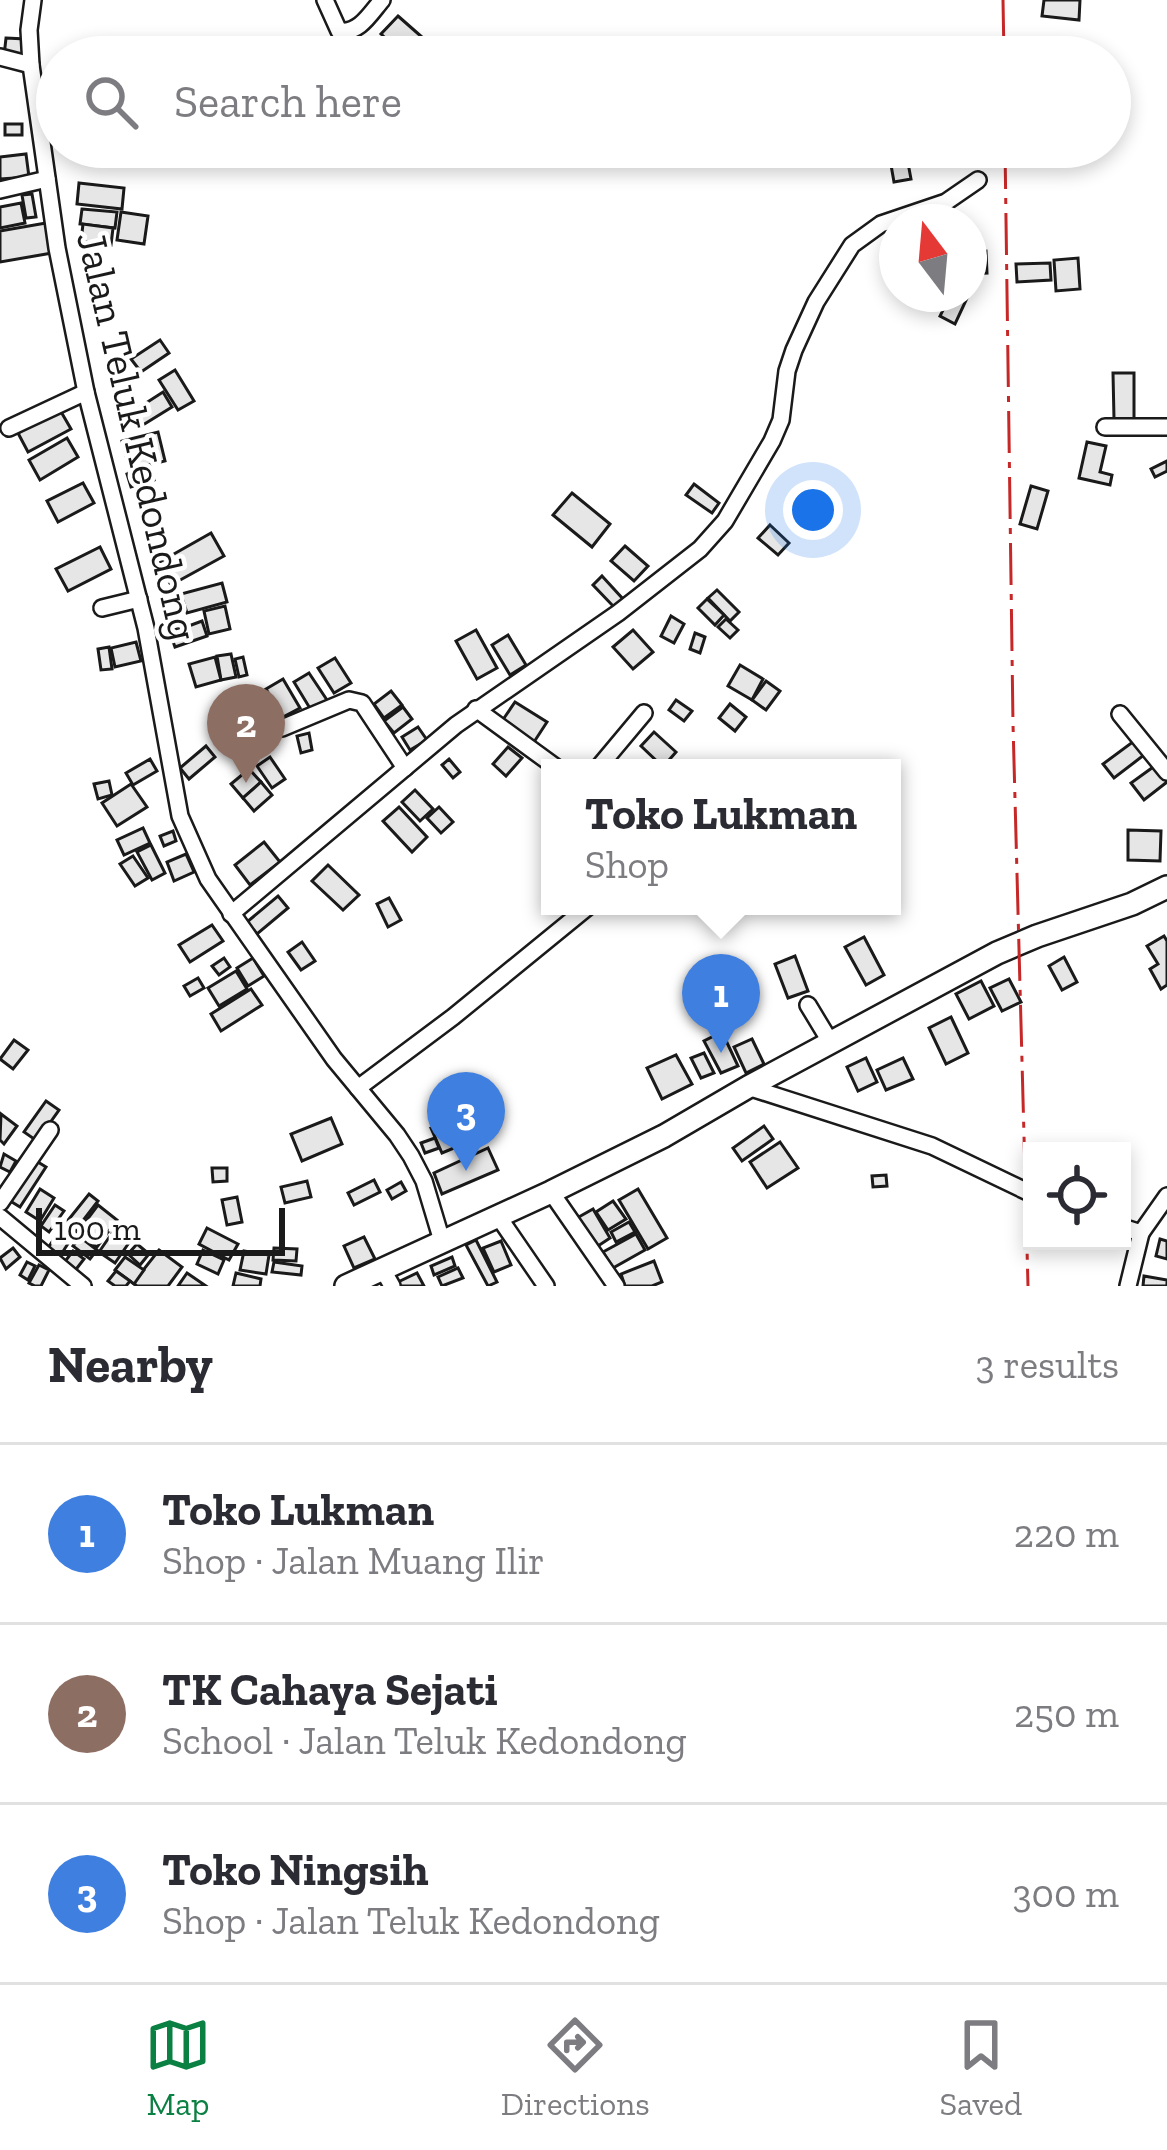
<!DOCTYPE html>
<html lang="en">
<head>
<meta charset="utf-8">
<style>
	body { margin:0; font-family:"Zilla Slab",serif; background:#f7f7f7; color:#2b2b33 }
	.controls { position:absolute; right:36px; bottom:36px; display:grid; overflow:hidden; border-radius:0px; box-shadow:0 6px 18px #0003 }
	.controls button { width:108px; height:108px; display:grid; place-items:center; padding:0; border:0; border-bottom:3px solid #e1e1e2; background:#fff; color:#2b2b33; font:60px sans-serif }
	.compass { position:absolute; left:879px; top:204px; width:108px; height:108px; border-radius:50%; background:#fff; box-shadow:0 6px 18px #0003; rotate:344deg }
	.scale { position:absolute; left:36px; bottom:30px; width:249px; box-sizing:border-box; padding-left:12px; border:6px solid #1a1a1a; border-top:0; font-size:33px; line-height:42px; white-space:nowrap; color:#1a1a1a; -webkit-text-stroke:9px #fff; paint-order:stroke }
	.you { position:absolute; left:813px; top:510px; width:42px; height:42px; margin:-30px; border:9px solid #fff; border-radius:50%; background:#1a73e8; box-shadow:0 0 0 18px #1a73e833 }
	.badge { display:grid; place-items:center; width:78px; height:78px; border-radius:50%; background:#0b8043; color:#fff; font-size:39px; font-weight:700 }
	.pin { position:absolute; translate:-50% -99px; filter:drop-shadow(0 3px 6px #0008) }
	.pin::after { content:''; position:absolute; top:63px; width:42px; height:36px; background:inherit; clip-path:polygon(0 0,100% 0,50% 100%) }
	.popup { position:absolute; left:541px; top:759px; width:360px; height:156px; box-sizing:border-box; display:grid; place-content:center; border-radius:0px; background:#fff; filter:drop-shadow(0 3px 9px #0005); font-size:39px; white-space:nowrap; color:#7c7c81 }
	.popup b { font-size:45px; color:#2b2b33 }
	.popup::after { content:''; position:absolute; left:50%; top:100%; margin-left:-24px; border:24px solid transparent; border-top-color:#fff }
	.list { margin:0; padding:0; list-style:none }
	h2 { display:flex; justify-content:space-between; align-items:center; height:156px; margin:0; padding:0 48px; font-size:51px }
	h2 small { font-size:39px; font-weight:400; color:#7c7c81 }
	.list li { display:grid; grid-template-columns:78px 1fr auto; gap:36px; align-items:center; box-sizing:border-box; height:180px; padding:0 48px; border-top:3px solid #e1e1e2 }
	.list b { display:block; font-size:45px; white-space:nowrap }
	.list p { margin:0; font-size:39px; white-space:nowrap; color:#7c7c81 }
	.list em { font-size:39px; font-style:normal; color:#7c7c81 }
	.icon { flex:none; width:66px; height:66px; fill:none; stroke:currentColor; stroke-width:2; stroke-linecap:round; stroke-linejoin:round }
	.map { position:relative; flex:none; width:1167px; height:1286px; overflow:hidden }
	.search { position:absolute; background:#fff; box-shadow:0 6px 18px #0003; left:36px; right:36px; top:36px; height:132px; display:flex; align-items:center; gap:30px; box-sizing:border-box; padding:0 42px; border-radius:66px; color:#7c7c81; font-size:45px }
	.sheet { height:696px; background:#fff }
	nav { display:flex; justify-content:space-around; align-items:center; box-sizing:border-box; height:168px; border-top:3px solid #e1e1e2; background:#fff; font-size:33px; color:#7c7c81 }
	nav a { display:grid; justify-items:center; gap:6px }
	nav .on { color:#0b8043 }
	.map>svg:first-child { display:block }
	.building { fill:#e6e6e6; stroke:#1a1a1a; stroke-width:3 }
	.lines { fill:none; stroke-linecap:round; stroke-linejoin:round }
	.minor-casing { stroke:#1a1a1a; stroke-width:20 }
	.secondary-casing { stroke:#1a1a1a; stroke-width:26 }
	.minor { stroke:#fff; stroke-width:15 }
	.secondary { stroke:#fff; stroke-width:21 }
	.power { stroke:#c62828; stroke-width:3; stroke-dasharray:42 9 6 9; stroke-linecap:butt }
	.labels { text-anchor:middle; dominant-baseline:central; stroke-width:9; stroke-linejoin:round; paint-order:stroke }
	.street-label { font-size:42px; fill:#1a1a1a; stroke:#fff }
</style>
</head>
<body>
<div class="map">
<svg width="1167" height="1286" viewBox="0 0 1167 1286">
	<rect width="100%" height="100%" fill="#fff"/>
	<g class="building">
		<polygon points="1044,0 1080,0 1079,20 1042,16"/>
		<polygon points="398,16 423,38 406,57 381,34"/>
		<polygon points="6,38 25,39 23,58 4,56"/>
		<polygon points="1042,44 1044,57 1023,57 1021,48"/>
		<rect x="5" y="124" width="17" height="11"/>
		<polygon points="905,147 911,179 894,182 888,148"/>
		<polygon points="26,154 29,177 0,179 0,157"/>
		<polygon points="79,183 124,188 122,209 77,204"/>
		<polygon points="32,194 36,217 26,218 22,195"/>
		<polygon points="21,203 25,223 0,228 0,207"/>
		<polygon points="82,209 117,212 115,228 80,224"/>
		<polygon points="121,212 148,216 144,244 117,240"/>
		<polygon points="46,223 52,253 0,262 0,231"/>
		<polygon points="83,224 113,228 111,245 81,241"/>
		<polygon points="986,251 987,273 971,274 970,252"/>
		<polygon points="1078,258 1080,289 1056,291 1054,260"/>
		<polygon points="1050,263 1051,280 1017,282 1016,264"/>
		<polygon points="951,294 968,296 955,324 940,316"/>
		<polygon points="160,340 169,353 141,372 131,359"/>
		<polygon points="175,370 194,401 178,410 159,380"/>
		<polygon points="1113,373 1134,373 1134,419 1114,419"/>
		<polygon points="163,392 172,407 138,428 129,414"/>
		<polygon points="60,410 71,429 28,452 18,433"/>
		<polygon points="158,432 165,461 129,470 122,441"/>
		<polygon points="67,438 78,457 40,480 29,460"/>
		<polygon points="1087,442 1106,446 1100,472 1112,475 1110,485 1079,478"/>
		<polygon points="1167,461 1167,471 1155,477 1151,469"/>
		<polygon points="150,467 154,480 131,487 127,474"/>
		<polygon points="83,483 94,503 58,522 47,501"/>
		<polygon points="694,484 719,503 712,513 686,495"/>
		<polygon points="1031,486 1048,491 1037,529 1020,524"/>
		<polygon points="572,493 610,524 592,547 553,515"/>
		<polygon points="770,525 789,543 778,555 758,538"/>
		<polygon points="211,533 224,556 171,585 158,563"/>
		<polygon points="625,546 648,566 634,581 611,561"/>
		<polygon points="100,547 111,569 68,591 56,569"/>
		<polygon points="602,576 623,599 614,607 593,585"/>
		<polygon points="222,583 227,602 187,613 181,594"/>
		<polygon points="717,590 739,612 730,621 708,598"/>
		<polygon points="707,599 724,615 715,625 698,608"/>
		<polygon points="225,606 230,629 209,634 204,611"/>
		<polygon points="181,616 183,626 165,630 163,620"/>
		<polygon points="671,616 684,624 674,643 661,636"/>
		<polygon points="726,619 738,630 730,638 718,627"/>
		<polygon points="202,621 207,636 175,647 170,633"/>
		<polygon points="476,630 497,668 477,679 456,641"/>
		<polygon points="633,630 653,652 633,669 613,647"/>
		<polygon points="695,633 705,637 700,653 690,649"/>
		<polygon points="508,635 526,665 510,675 492,645"/>
		<polygon points="136,642 141,661 115,667 111,648"/>
		<polygon points="109,647 112,669 101,670 98,649"/>
		<polygon points="231,654 236,677 221,680 217,656"/>
		<polygon points="215,657 221,680 196,687 189,664"/>
		<polygon points="243,657 247,675 239,677 235,659"/>
		<polygon points="335,658 351,683 334,693 318,668"/>
		<polygon points="740,665 763,679 752,700 728,686"/>
		<polygon points="309,673 327,700 311,710 294,682"/>
		<polygon points="283,679 300,708 283,717 266,689"/>
		<polygon points="766,681 780,691 766,710 752,700"/>
		<polygon points="391,691 402,705 384,718 374,704"/>
		<polygon points="244,698 252,717 240,721 233,703"/>
		<polygon points="676,700 692,711 684,721 669,710"/>
		<polygon points="515,702 547,722 534,742 502,721"/>
		<polygon points="730,704 746,717 735,731 719,718"/>
		<polygon points="403,707 412,719 394,733 384,721"/>
		<polygon points="418,727 427,740 410,750 402,737"/>
		<polygon points="654,732 676,752 663,767 641,746"/>
		<polygon points="309,733 312,750 301,753 297,736"/>
		<polygon points="1134,741 1144,755 1114,778 1103,764"/>
		<polygon points="206,746 215,757 189,779 180,768"/>
		<polygon points="508,747 522,758 506,776 493,764"/>
		<polygon points="270,757 285,779 272,788 257,766"/>
		<polygon points="150,759 157,771 133,785 126,773"/>
		<polygon points="449,759 460,772 453,778 442,765"/>
		<polygon points="1156,765 1167,782 1144,800 1131,783"/>
		<polygon points="249,769 261,782 243,798 231,784"/>
		<polygon points="109,781 112,795 98,799 94,784"/>
		<polygon points="261,782 272,795 254,811 243,798"/>
		<polygon points="131,784 147,807 117,826 102,803"/>
		<polygon points="415,790 433,809 420,821 402,802"/>
		<polygon points="399,807 427,837 412,852 383,821"/>
		<polygon points="439,807 453,822 441,833 427,818"/>
		<polygon points="143,828 150,843 124,855 117,840"/>
		<polygon points="1128,830 1161,831 1160,861 1128,860"/>
		<polygon points="173,831 176,841 164,846 160,836"/>
		<polygon points="264,842 280,862 250,885 235,865"/>
		<polygon points="151,845 165,873 152,880 137,852"/>
		<polygon points="186,854 194,872 174,881 167,862"/>
		<polygon points="133,856 148,878 135,886 120,864"/>
		<polygon points="328,865 359,895 343,910 312,881"/>
		<polygon points="278,896 288,908 257,934 247,922"/>
		<polygon points="389,898 401,920 388,927 377,904"/>
		<polygon points="212,925 223,941 190,962 179,945"/>
		<polygon points="1164,936 1167,941 1167,985 1161,989 1150,969 1158,964 1147,946"/>
		<polygon points="864,937 884,975 866,985 845,947"/>
		<polygon points="302,942 315,961 301,970 288,952"/>
		<polygon points="795,956 808,991 788,998 775,964"/>
		<polygon points="1064,957 1077,982 1062,990 1049,966"/>
		<polygon points="224,958 230,967 219,975 212,966"/>
		<polygon points="253,958 264,976 248,986 237,968"/>
		<polygon points="236,971 247,989 219,1006 208,988"/>
		<polygon points="198,978 204,988 190,996 184,986"/>
		<polygon points="1009,979 1021,1002 1002,1011 990,988"/>
		<polygon points="981,981 994,1006 969,1019 956,994"/>
		<polygon points="251,989 262,1005 221,1031 211,1014"/>
		<polygon points="951,1017 968,1053 946,1064 929,1028"/>
		<polygon points="722,1032 738,1066 721,1073 704,1041"/>
		<polygon points="752,1039 764,1064 746,1073 734,1047"/>
		<polygon points="14,1040 28,1050 13,1069 0,1059"/>
		<polygon points="704,1053 714,1073 701,1078 691,1058"/>
		<polygon points="676,1055 692,1084 662,1099 647,1068"/>
		<polygon points="866,1058 877,1082 858,1091 847,1067"/>
		<polygon points="903,1058 913,1079 886,1090 877,1070"/>
		<polygon points="46,1101 59,1110 37,1141 24,1132"/>
		<polygon points="479,1112 486,1134 471,1139 463,1117"/>
		<polygon points="1,1114 17,1126 4,1144 0,1140"/>
		<polygon points="461,1116 471,1141 442,1153 431,1128"/>
		<polygon points="331,1118 342,1144 302,1161 291,1134"/>
		<polygon points="764,1126 773,1139 742,1161 733,1148"/>
		<polygon points="435,1138 439,1148 425,1153 421,1143"/>
		<polygon points="780,1142 798,1168 767,1188 750,1162"/>
		<polygon points="488,1148 498,1170 442,1194 434,1173"/>
		<polygon points="4,1154 16,1161 10,1172 0,1167"/>
		<polygon points="33,1159 46,1167 20,1207 7,1199"/>
		<polygon points="212,1168 227,1168 227,1181 213,1182"/>
		<polygon points="886,1175 887,1186 873,1187 872,1176"/>
		<polygon points="374,1180 380,1192 354,1205 348,1193"/>
		<polygon points="307,1181 311,1197 285,1203 281,1187"/>
		<polygon points="401,1182 406,1191 392,1199 387,1190"/>
		<polygon points="40,1189 54,1198 40,1221 26,1212"/>
		<polygon points="638,1189 667,1238 648,1249 619,1200"/>
		<polygon points="89,1194 98,1201 75,1231 65,1224"/>
		<polygon points="237,1197 242,1222 227,1225 222,1200"/>
		<polygon points="613,1201 626,1219 608,1230 596,1212"/>
		<polygon points="55,1205 64,1211 49,1232 41,1226"/>
		<polygon points="98,1205 117,1220 97,1247 77,1233"/>
		<polygon points="593,1209 610,1238 595,1248 577,1218"/>
		<polygon points="629,1222 635,1232 616,1242 611,1232"/>
		<polygon points="119,1223 135,1234 115,1263 99,1252"/>
		<polygon points="61,1228 73,1236 60,1256 48,1248"/>
		<polygon points="207,1228 238,1244 229,1260 199,1244"/>
		<polygon points="636,1234 645,1250 613,1268 603,1252"/>
		<polygon points="80,1237 97,1250 90,1259 73,1246"/>
		<polygon points="364,1237 375,1259 354,1268 344,1246"/>
		<polygon points="1160,1239 1167,1241 1167,1259 1156,1256"/>
		<polygon points="476,1240 497,1282 488,1286 466,1245"/>
		<polygon points="501,1241 511,1265 494,1272 483,1248"/>
		<polygon points="137,1244 149,1254 140,1265 128,1254"/>
		<polygon points="13,1248 20,1257 6,1269 0,1258"/>
		<polygon points="274,1248 297,1249 296,1261 273,1260"/>
		<polygon points="159,1250 182,1267 168,1286 137,1286 133,1283"/>
		<polygon points="203,1250 224,1260 218,1274 197,1264"/>
		<polygon points="73,1251 84,1259 74,1272 63,1264"/>
		<polygon points="244,1251 269,1255 266,1274 240,1270"/>
		<polygon points="125,1257 144,1270 134,1284 115,1270"/>
		<polygon points="452,1257 455,1266 434,1275 431,1266"/>
		<polygon points="654,1261 662,1282 652,1286 625,1286 621,1274"/>
		<polygon points="27,1262 35,1266 28,1280 20,1275"/>
		<polygon points="274,1262 302,1266 301,1275 272,1272"/>
		<polygon points="39,1265 49,1270 41,1286 35,1286 29,1283"/>
		<polygon points="458,1268 463,1278 442,1286 438,1277"/>
		<polygon points="116,1271 130,1281 126,1286 115,1286 108,1281"/>
		<polygon points="187,1273 206,1286 178,1286"/>
		<polygon points="236,1273 261,1279 260,1286 233,1286"/>
		<polygon points="417,1273 424,1286 397,1286 396,1283"/>
		<polygon points="1144,1276 1167,1280 1167,1286 1143,1286"/>
	</g>
	<g class="lines">
		<defs>
			<g id="minor">
				<polyline points="33,0 29,30 31,65 57,248 86,392 146,628 180,816 208,879 334,1059 397,1135 411,1156 424,1181 442,1241"/>
				<path d="M325,0l14,31c20,3 31,-17 43,-31"/>
				<polyline points="0,57 31,65"/>
				<polyline points="0,190 47,179"/>
				<polyline points="1105,427 1167,427"/>
				<polyline points="9,428 86,392"/>
				<polyline points="102,608 139,599"/>
				<polyline points="476,709 557,768"/>
				<polyline points="1120,714 1167,772"/>
				<polyline points="282,728 349,700 362,703 405,768"/>
				<polyline points="598,768 644,713"/>
				<polyline points="231,914 456,725 618,613 700,549 725,521 772,441 781,420 787,371 794,350 816,302 852,245 881,224 946,202 978,180"/>
				<polyline points="808,1005 831,1043"/>
				<polyline points="748,1087 932,1146 1032,1194"/>
				<polyline points="358,1088 453,1017 589,906"/>
				<polyline points="551,1192 616,1286"/>
				<polyline points="0,1203 50,1130"/>
				<polyline points="498,1216 546,1286"/>
				<polyline points="0,1217 83,1286"/>
				<polyline points="1122,1227 1141,1233 1167,1196"/>
				<polyline points="383,1270 392,1286"/>
				<polyline points="1128,1286 1141,1233"/>
			</g>
			<polyline id="secondary" points="346,1286 551,1192 664,1136 748,1087 997,953 1037,936 1132,904 1167,887"/>
		</defs>
		<use href="#minor" class="minor-casing"/>
		<use href="#secondary" class="secondary-casing"/>
		<use href="#minor" class="minor"/>
		<use href="#secondary" class="secondary"/>
		<g class="power">
			<polyline points="1003,0 1004,57"/>
			<polyline points="1005,147 1013,724 1028,1286"/>
		</g>
	</g>
	<g class="labels">
		<g class="street-label">
			<text transform="translate(138 436) rotate(77)">Jalan Teluk Kedondong</text>
		</g>
	</g>
</svg>
<div class="controls">
<button><svg class="icon" aria-label="locate" viewBox="0 0 24 24"><circle cx="12" cy="12" r="6"/><path d="M12 2v4M12 18v4M2 12h4M18 12h4"/></svg></button>
</div>
<svg class="compass" viewBox="-18 -18 36 36"><path d="M0-13l5 13h-10z" fill="#e53935"/><path d="M0 13l5-13h-10z" fill="#7c7c81"/></svg>
<div class="scale">100 m</div>
<div class="you"></div>
<div class="pin badge" style="left:721px;top:1053px;background:#3f7fe0">1</div>
<div class="popup"><b>Toko Lukman</b>Shop</div>
<div class="pin badge" style="left:246px;top:783px;background:#8d6e63">2</div>
<div class="pin badge" style="left:466px;top:1171px;background:#3f7fe0">3</div>
<div class="search"><svg class="icon" aria-label="search" viewBox="0 0 24 24"><circle cx="10" cy="10" r="6"/><path d="M15 15l6 6"/></svg>Search here</div>
</div>
<section class="sheet">
<h2>Nearby<small>3 results</small></h2>
<ul class="list">
<li><span class="badge" style="background:#3f7fe0">1</span><div><b>Toko Lukman</b><p>Shop · Jalan Muang Ilir</p></div><em>220 m</em></li>
<li><span class="badge" style="background:#8d6e63">2</span><div><b>TK Cahaya Sejati</b><p>School · Jalan Teluk Kedondong</p></div><em>250 m</em></li>
<li><span class="badge" style="background:#3f7fe0">3</span><div><b>Toko Ningsih</b><p>Shop · Jalan Teluk Kedondong</p></div><em>300 m</em></li>
</ul>
</section>
<nav>
<a class="on"><svg class="icon" aria-label="map" viewBox="0 0 24 24"><path d="M3 6l6-2 6 2 6-2v14l-6 2-6-2-6 2zM9 4v14M15 6v14"/></svg>Map</a>
<a><svg class="icon" aria-label="directions" viewBox="0 0 24 24"><path d="M12 3l9 9-9 9-9-9zM9 14v-3h6M13 9l2 2-2 2"/></svg>Directions</a>
<a><svg class="icon" aria-label="saved" viewBox="0 0 24 24"><path d="M7 4h10v16l-5-4-5 4z"/></svg>Saved</a>
</nav>
</body>
</html>
